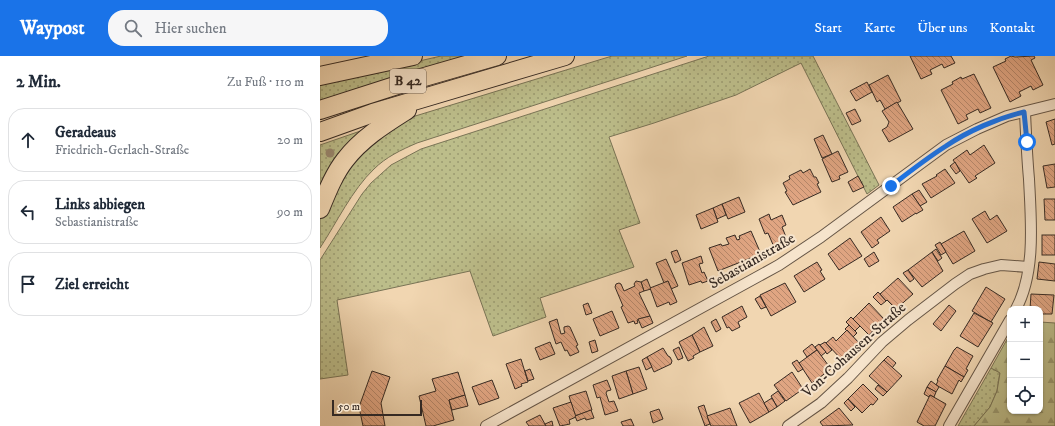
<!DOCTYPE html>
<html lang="de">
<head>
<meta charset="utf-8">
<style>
	body { margin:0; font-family:"IM FELL DW Pica",serif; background:#f6f6f7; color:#1f2937 }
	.controls { position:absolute; right:12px; bottom:12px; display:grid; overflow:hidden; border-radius:8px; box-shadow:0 1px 3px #0004 }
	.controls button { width:36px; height:36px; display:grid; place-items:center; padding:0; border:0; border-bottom:1px solid #e0e1e3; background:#fff; color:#1f2937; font:20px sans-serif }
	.scale { position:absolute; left:12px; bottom:10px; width:90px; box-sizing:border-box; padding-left:4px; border:2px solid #362a23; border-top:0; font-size:11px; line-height:14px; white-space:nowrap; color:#362a23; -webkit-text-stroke:3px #f6e4cc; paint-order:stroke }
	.stop { position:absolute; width:12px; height:12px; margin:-9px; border:3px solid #1a73e8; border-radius:50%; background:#fff }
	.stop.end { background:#1a73e8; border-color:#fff; box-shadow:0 1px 4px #0008 }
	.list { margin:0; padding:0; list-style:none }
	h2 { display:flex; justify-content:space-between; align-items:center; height:52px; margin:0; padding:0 16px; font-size:17px }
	h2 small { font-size:13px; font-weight:400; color:#747a83 }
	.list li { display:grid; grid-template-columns:26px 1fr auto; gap:12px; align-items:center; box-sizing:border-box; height:64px; margin:0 8px 8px; padding:0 8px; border:1px solid #e0e1e3; border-radius:16px }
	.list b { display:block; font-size:15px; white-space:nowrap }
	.list p { margin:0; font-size:13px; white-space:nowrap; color:#747a83 }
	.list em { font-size:13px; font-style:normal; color:#747a83 }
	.icon { flex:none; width:22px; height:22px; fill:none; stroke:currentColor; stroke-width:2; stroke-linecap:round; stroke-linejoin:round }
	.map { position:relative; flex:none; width:735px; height:370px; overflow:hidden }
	header { display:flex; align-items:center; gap:24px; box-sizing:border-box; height:56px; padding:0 20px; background:#1a73e8; color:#fff }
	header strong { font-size:19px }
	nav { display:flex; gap:22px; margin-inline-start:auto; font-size:14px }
	.search { width:280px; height:36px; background:#f6f6f7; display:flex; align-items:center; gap:10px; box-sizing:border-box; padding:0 14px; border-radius:16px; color:#747a83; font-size:15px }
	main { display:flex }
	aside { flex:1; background:#fff }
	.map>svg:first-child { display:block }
	.green { fill:url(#green-dots); stroke:#797456 }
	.forest { fill:url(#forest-firs); stroke:#797456 }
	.building { fill:url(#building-back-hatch); stroke:#362a23 }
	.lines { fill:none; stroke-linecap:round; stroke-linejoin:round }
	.street-casing { stroke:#655546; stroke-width:12 }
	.highway-casing { stroke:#362a23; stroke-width:20 }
	.street { stroke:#f6e4cc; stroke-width:10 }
	.highway { stroke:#f1d6b1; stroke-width:18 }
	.tree { fill:#99876e }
	.route { stroke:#1a73e8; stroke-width:5 }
	.labels { text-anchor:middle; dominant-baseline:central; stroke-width:4; stroke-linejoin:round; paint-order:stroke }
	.shield { fill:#f6e4cc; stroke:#706256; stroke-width:1 }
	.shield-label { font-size:14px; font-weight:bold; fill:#362a23 }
	.street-label { font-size:15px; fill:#362a23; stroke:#f6e4cc }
</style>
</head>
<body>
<header>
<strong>Waypost</strong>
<div class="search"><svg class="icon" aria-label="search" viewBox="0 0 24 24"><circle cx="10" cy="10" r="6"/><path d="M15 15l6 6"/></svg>Hier suchen</div>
<nav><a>Start</a><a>Karte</a><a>Über uns</a><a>Kontakt</a></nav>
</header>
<main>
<aside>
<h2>2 Min.<small>Zu Fuß · 110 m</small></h2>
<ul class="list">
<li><svg class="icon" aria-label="ahead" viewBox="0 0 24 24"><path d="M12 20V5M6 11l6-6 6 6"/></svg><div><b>Geradeaus</b><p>Friedrich-Gerlach-Straße</p></div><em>20 m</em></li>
<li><svg class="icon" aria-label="left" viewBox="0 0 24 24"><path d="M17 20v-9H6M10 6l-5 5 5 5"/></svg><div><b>Links abbiegen</b><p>Sebastianistraße</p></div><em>90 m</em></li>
<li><svg class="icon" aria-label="arrive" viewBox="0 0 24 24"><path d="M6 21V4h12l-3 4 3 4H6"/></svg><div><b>Ziel erreicht</b></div></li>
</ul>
</aside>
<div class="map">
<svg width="735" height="370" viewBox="0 0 735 370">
	<defs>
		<pattern id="green-dots" width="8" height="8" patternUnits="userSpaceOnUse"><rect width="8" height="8" fill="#bcbd8a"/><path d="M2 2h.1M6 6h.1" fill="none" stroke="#9a9a70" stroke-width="1.8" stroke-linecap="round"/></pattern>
		<pattern id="forest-firs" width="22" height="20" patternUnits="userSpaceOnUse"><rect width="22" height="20" fill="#bcbd8a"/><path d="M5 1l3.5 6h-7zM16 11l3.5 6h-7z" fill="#9a9a70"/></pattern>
		<pattern id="building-back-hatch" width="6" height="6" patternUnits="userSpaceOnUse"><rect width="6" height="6" fill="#e0a582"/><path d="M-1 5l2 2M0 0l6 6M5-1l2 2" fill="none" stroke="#b6876a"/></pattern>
	</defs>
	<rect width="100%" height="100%" fill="#f1d6b1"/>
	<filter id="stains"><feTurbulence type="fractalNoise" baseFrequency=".005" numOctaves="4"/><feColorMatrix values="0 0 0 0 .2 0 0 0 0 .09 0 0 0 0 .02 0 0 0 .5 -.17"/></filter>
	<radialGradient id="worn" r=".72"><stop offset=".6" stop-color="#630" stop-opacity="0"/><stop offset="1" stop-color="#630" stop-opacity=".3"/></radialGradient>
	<g class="green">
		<polygon points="121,0 153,0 0,49 0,28"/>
		<path d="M292,0h75l-270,87c-16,7 -31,14 -43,26 -22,21 -37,53 -54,79v-28l8,-18 31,-51 53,-34z"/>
		<polygon points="389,0 493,0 559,129 547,138 481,7 416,39 334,67 289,81 320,167 299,174 314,211 220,242 226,261 173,280 150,215 17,244 28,319 0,323 0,204 42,138 51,127 71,109 101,93"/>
		<polygon points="52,71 0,144 0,89"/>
		<polygon points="671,312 680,316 677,335 670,351 654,370 638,370"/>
	</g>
	<polygon class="forest" points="720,266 735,267 735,370 654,370 670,351 677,335 680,317 671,312 690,278 690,355 720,355"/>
	<g class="building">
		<polygon points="590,0 631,0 635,7 624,12 622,8 610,14 612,18 601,23"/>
		<polygon points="691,0 695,1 714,0 715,2 711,4 723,29 713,34 711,30 699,36 701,40 690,46 673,11 686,5 685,3"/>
		<polygon points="654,18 671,52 660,57 658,53 646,59 648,63 638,68 621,34 633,28 632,26 641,21 642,23"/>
		<polygon points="568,19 581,45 565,53 560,44 557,46 549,29"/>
		<polygon points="547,26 552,36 536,45 530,35"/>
		<polygon points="577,46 593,73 569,86 562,74 567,71 569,66 562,55"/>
		<polygon points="535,53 541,65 532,69 526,57"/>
		<polygon points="735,63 735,88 732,89 726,66"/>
		<polygon points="503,79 512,98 502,102 494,83"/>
		<polygon points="664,89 675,107 655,120 657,122 649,127 633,104 647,94 650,99"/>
		<polygon points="518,95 528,116 519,120 520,123 512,126 502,103"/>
		<polygon points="635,106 640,115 636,118 630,110"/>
		<polygon points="735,108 735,131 727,132 723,110"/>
		<polygon points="490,113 494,121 496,121 499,127 497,128 501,136 473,149 465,136 467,135 463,127 470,123 469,120 481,114 483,117"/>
		<polygon points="625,113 635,127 611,142 602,128 617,120 616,119"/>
		<polygon points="538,120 544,131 533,136 528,126"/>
		<polygon points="599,134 607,146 600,150 592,138"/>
		<polygon points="592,138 603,154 596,158 596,157 582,166 573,151"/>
		<polygon points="419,141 425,156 408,163 402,148"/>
		<polygon points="724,143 735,143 735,164 725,164"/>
		<polygon points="402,148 406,159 397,163 393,152"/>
		<polygon points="393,152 398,166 381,173 376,159"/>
		<polygon points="665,155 670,164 677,159 687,175 667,187 652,163"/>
		<polygon points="449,158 451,164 462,159 466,169 462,171 468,186 454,191 448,177 445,178 439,163"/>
		<polygon points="561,161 570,175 557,184 559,187 552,192 541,176"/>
		<polygon points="431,175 441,198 398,215 389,192 401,188 402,190 409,188 406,182 415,179 417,184 420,183 419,180"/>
		<polygon points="644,175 655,195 633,208 621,188"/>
		<rect x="722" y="179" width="13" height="20"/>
		<polygon points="530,182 542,200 519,214 508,198"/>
		<polygon points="620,186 626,196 621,199 615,189"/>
		<polygon points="616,193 622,202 618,205 612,196"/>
		<polygon points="357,194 361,204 355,207 351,196"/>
		<polygon points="554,196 559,205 549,211 544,203"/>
		<polygon points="612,196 623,215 602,231 588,214"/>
		<polygon points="381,200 383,207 379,208 382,217 384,216 388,225 382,227 381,225 369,229 362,207"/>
		<polygon points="346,203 358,230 351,233 348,225 344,227 336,207"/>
		<polygon points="497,206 502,214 500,215 505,223 484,236 474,220"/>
		<polygon points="719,206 735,208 735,225 717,223"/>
		<polygon points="588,214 594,223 590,226 583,217"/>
		<polygon points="578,222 593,238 576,253 567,244 566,245 560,238"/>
		<polygon points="327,223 331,233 324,235 321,226"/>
		<polygon points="316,225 321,226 324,235 319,237 330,260 317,264 318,267 315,268 314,265 308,267 301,251 303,250 295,231 296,228 299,227 301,228 304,235 315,230 314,228"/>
		<polygon points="348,225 357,246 350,249 349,246 337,251 330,232"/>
		<polygon points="465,227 476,246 451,260 440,239"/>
		<polygon points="666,231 685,243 671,266 652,255"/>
		<polygon points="558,236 566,245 561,249 553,241"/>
		<polygon points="711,238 734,239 732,258 720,258 720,253 710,253"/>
		<polygon points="440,240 446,251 441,253 435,243"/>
		<polygon points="268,247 272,257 266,259 263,249"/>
		<polygon points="549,247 564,263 549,279 533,263"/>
		<polygon points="629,249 636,255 621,275 613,268"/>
		<polygon points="422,250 427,261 418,266 420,271 412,275 409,271 407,272 402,261"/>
		<polygon points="292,255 299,272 280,280 273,263"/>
		<polygon points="654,257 673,267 658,291 640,280"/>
		<polygon points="330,260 333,267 322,272 318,263"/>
		<polygon points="531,261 540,270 535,275 526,266"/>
		<polygon points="237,263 241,278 245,277 244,274 244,271 248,270 250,271 258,289 256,290 259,296 250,300 247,294 245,295 241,286 236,288 229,266"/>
		<polygon points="396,263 401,273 396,276 391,266"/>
		<polygon points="529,269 537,277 533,281 525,273"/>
		<polygon points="384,271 393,290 380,296 372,279"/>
		<polygon points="527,274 540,288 523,305 506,287 513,281 516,285"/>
		<polygon points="372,279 380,296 373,300 374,302 368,305 359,286"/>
		<polygon points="275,284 278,295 272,297 269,286"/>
		<polygon points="230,286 235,298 220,304 215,292"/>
		<polygon points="505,286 512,294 507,298 500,289"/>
		<polygon points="492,288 497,294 487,301 483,295"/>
		<polygon points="499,288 506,296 501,300 495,291"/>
		<polygon points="359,291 363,302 358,304 353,294"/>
		<polygon points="637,291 653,300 646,313 648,314 644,321 625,310 634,294"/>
		<polygon points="343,292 348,300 350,301 352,305 351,308 334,316 327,301"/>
		<polygon points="497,294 511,313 492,327 479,307"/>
		<polygon points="568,300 576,307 572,312 564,304"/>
		<polygon points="327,301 332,311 326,314 322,304"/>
		<polygon points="201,303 208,326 201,328 202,330 195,333 186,308"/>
		<polygon points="477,304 483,313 478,316 472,307"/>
		<polygon points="564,304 582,320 567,336 549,320"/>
		<polygon points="625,310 644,321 641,326 639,324 632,338 616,329 618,325 617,324"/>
		<polygon points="319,311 327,333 313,338 306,315"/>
		<polygon points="210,313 214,323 208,325 205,315"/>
		<polygon points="52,315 70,321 61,347 65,370 43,370 39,351"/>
		<polygon points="306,315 313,338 299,343 292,320"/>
		<polygon points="138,316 145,339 129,344 134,364 113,370 106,370 99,340 116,335 112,323"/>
		<polygon points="472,316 483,333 466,345 454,329"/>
		<polygon points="172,324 179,342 159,349 152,331"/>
		<polygon points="287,324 291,334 287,335 286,337 289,346 294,345 298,355 285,359 280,341 277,342 273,329"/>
		<polygon points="611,325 619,331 616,336 607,331"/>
		<polygon points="543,328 558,343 553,349 551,348 542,357 528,343"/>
		<polygon points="558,329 567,336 563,340 555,333"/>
		<polygon points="607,331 616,336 614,341 610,339 609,341 604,338"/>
		<polygon points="266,335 272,354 255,360 249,340"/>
		<polygon points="458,335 465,345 457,351 451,340"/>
		<polygon points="439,337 449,356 430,367 419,347"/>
		<polygon points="145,339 148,350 132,354 129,344"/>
		<polygon points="610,339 626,348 615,370 604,370 597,366"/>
		<polygon points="452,342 457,351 449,356 444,347"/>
		<polygon points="528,343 535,351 531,355 524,347"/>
		<polygon points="251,346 256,361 249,364 250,368 240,370 233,352"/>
		<polygon points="384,349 390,368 385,370 378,351"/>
		<polygon points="410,352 417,370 391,370 387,360"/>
		<polygon points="519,352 533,369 503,370 500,366"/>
		<polygon points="339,353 343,363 333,367 330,356"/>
		<polygon points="271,354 274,362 266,364 265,362 257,365 255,360"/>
		<polygon points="220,359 226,370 209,370 206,366"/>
		<polygon points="311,363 314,370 303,370 301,366"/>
		<polygon points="232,365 233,370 226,370 225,368"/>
	</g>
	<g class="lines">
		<defs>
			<g id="street">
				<path d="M696,253c20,-37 15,-89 13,-130 -2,-22 -3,-44 -4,-67"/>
				<polyline points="166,370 459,209 501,181 626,89 657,73 687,60 735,48"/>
				<polyline points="468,370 501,347 528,322 562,286 588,264 635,228 650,218 664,213 681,209 708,211"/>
				<polyline points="629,370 690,264"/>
			</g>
			<g id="highway">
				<polyline points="0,20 93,0"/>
				<polyline points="0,54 87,26 177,0"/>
				<polyline points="0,76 53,57 245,0"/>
				<path d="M0,153c7,-17 14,-35 25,-49 17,-22 40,-36 62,-50"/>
			</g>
		</defs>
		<use href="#street" class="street-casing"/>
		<use href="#highway" class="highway-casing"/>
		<use href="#street" class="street"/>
		<use href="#highway" class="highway"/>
	</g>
	<circle class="tree" cx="10" cy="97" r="4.5"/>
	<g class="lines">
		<path class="route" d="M571,130c18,-14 36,-28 55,-40 22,-15 52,-28 78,-34l3,30"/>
	</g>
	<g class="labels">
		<rect class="shield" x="70" y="13" width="36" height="24" rx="3"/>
		<g class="shield-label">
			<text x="88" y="25">B 42</text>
		</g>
		<g class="street-label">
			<text transform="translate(432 205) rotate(-30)">Sebastianistraße</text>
			<text transform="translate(534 294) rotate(-42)">Von-Cohausen-Straße</text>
		</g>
	</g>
	<rect width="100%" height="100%" filter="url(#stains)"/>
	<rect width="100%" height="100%" fill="url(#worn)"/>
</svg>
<div class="controls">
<button>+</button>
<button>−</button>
<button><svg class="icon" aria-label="locate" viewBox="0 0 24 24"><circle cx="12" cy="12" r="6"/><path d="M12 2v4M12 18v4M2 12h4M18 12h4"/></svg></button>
</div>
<div class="scale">50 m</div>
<div class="stop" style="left:707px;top:86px"></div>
<div class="stop end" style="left:571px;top:130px"></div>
</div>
</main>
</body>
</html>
